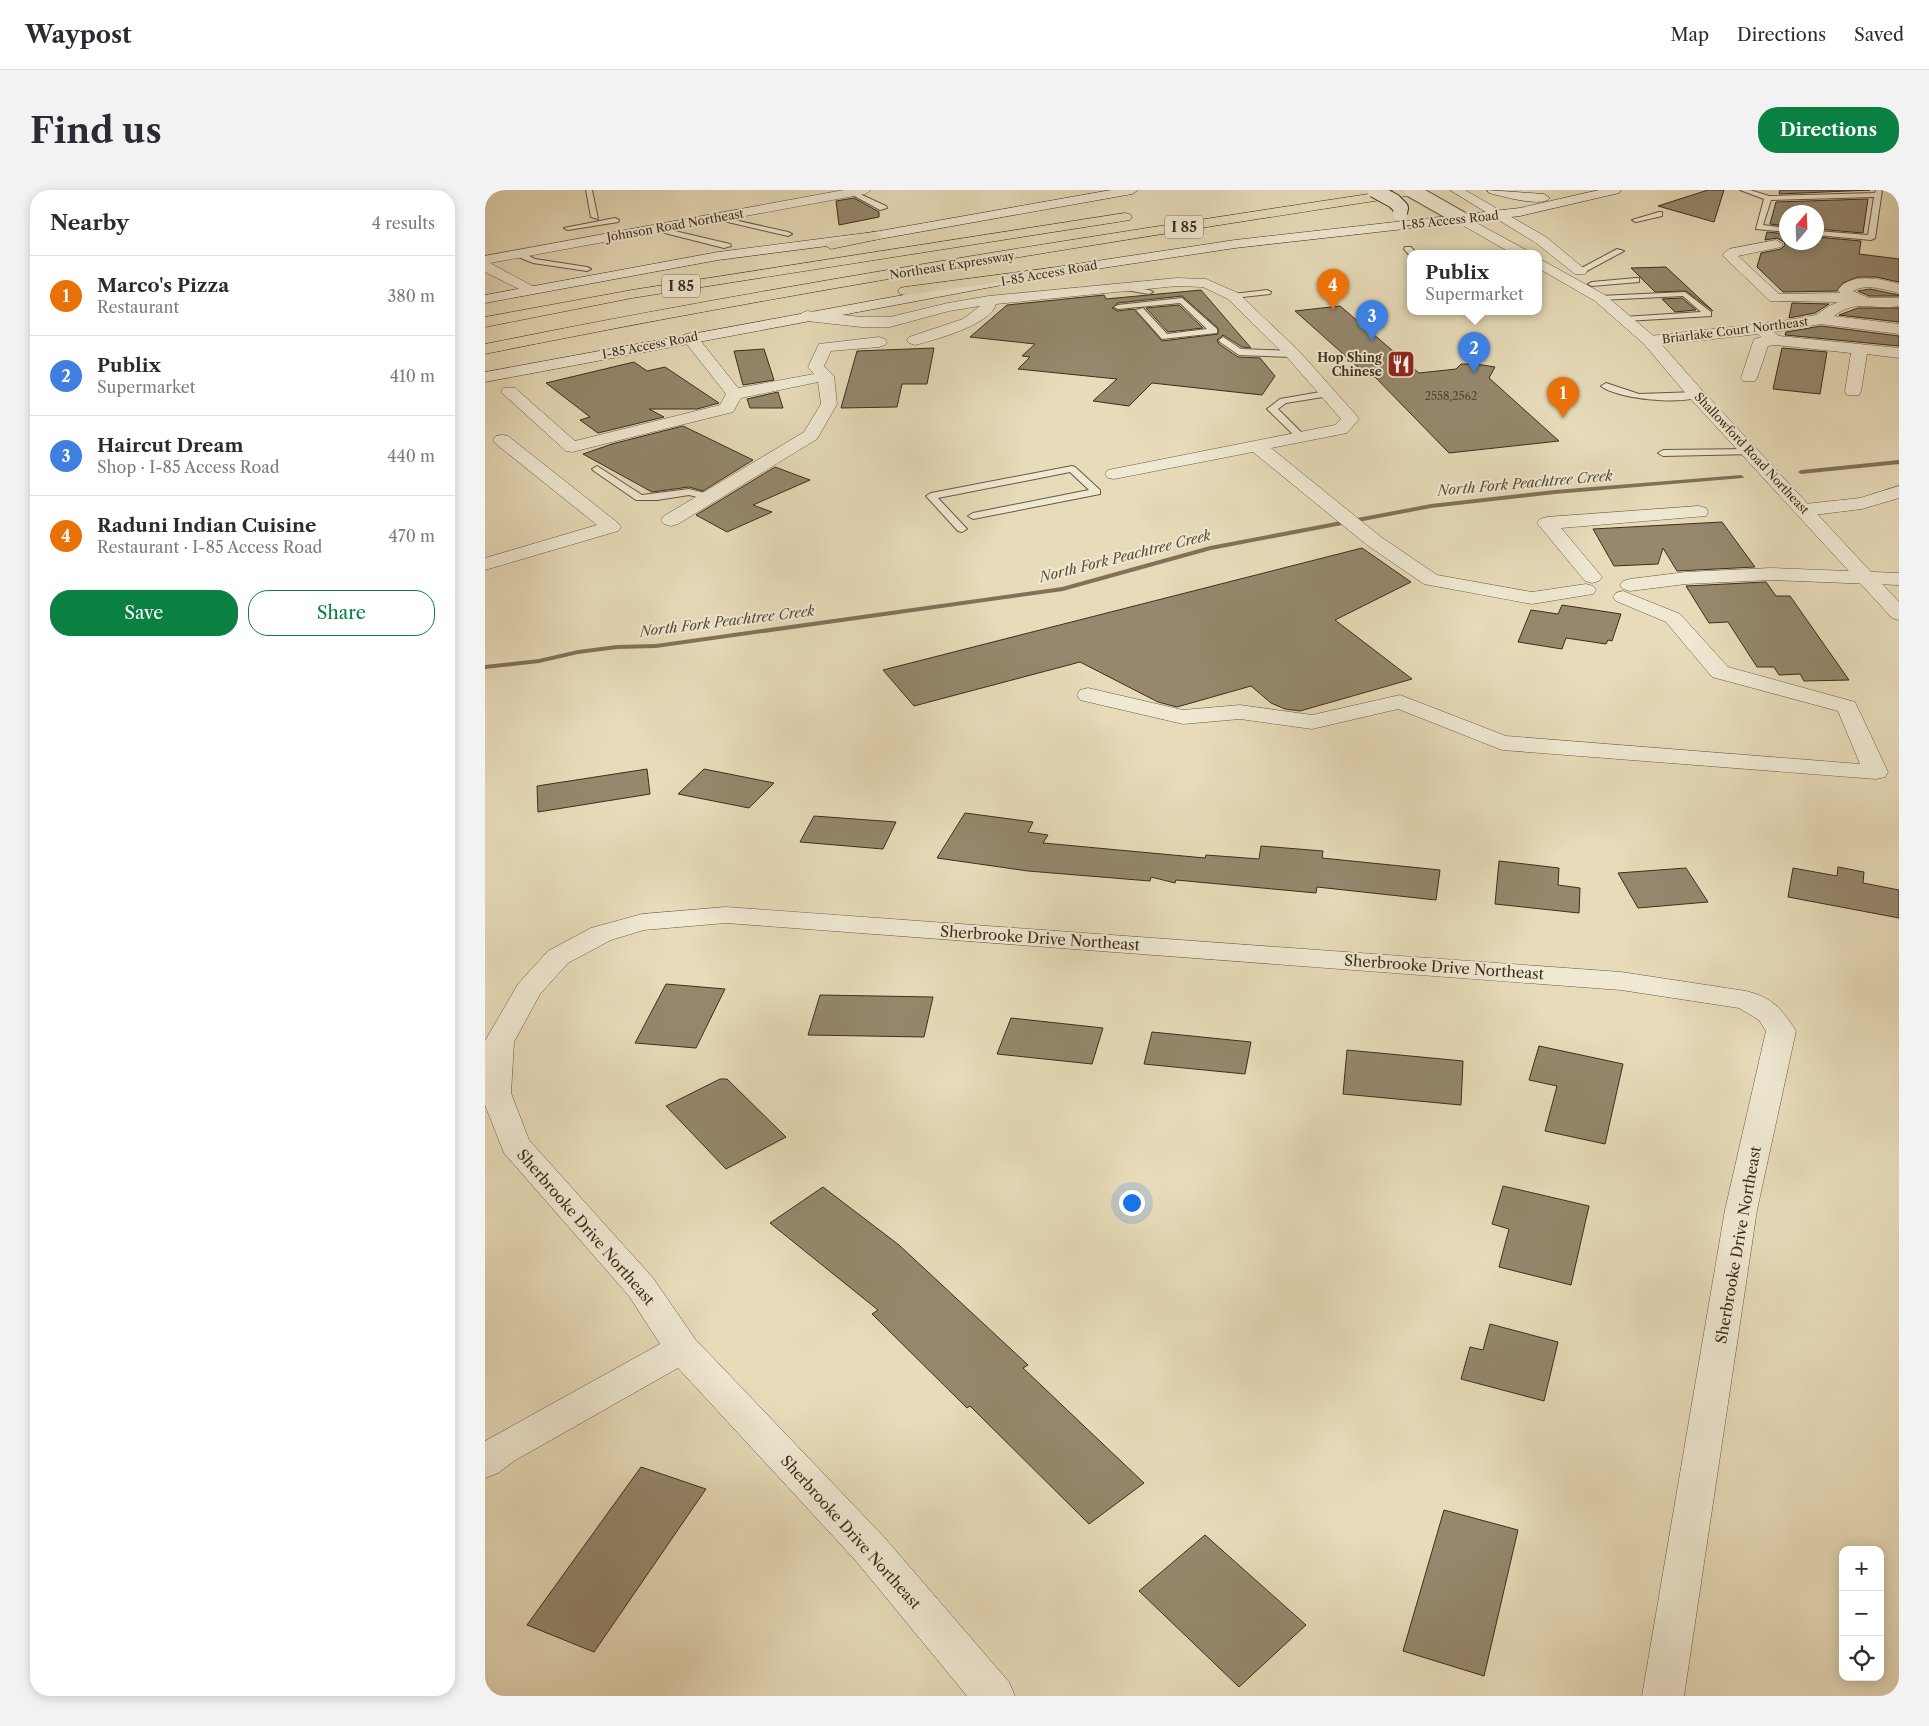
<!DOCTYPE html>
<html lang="en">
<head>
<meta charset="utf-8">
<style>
	body { margin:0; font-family:"Libre Caslon Text",serif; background:#f2f2f3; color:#2b2b33 }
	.controls { position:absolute; right:15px; bottom:15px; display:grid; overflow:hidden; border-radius:10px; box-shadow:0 2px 12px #0003 }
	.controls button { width:45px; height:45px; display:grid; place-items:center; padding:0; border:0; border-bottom:1px solid #e1e1e2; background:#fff; color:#2b2b33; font:25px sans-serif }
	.compass { position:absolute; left:1294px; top:15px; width:45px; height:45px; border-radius:50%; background:#fff; box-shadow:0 2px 12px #0003; rotate:19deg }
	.you { position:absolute; left:646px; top:1012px; width:18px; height:18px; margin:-12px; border:4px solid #fff; border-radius:50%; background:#1a73e8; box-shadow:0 0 0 8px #1a73e833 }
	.badge { display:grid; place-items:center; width:32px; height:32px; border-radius:50%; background:#0b8043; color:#fff; font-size:16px; font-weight:700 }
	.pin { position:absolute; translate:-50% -41px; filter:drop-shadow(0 1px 2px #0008) }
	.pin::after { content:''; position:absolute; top:26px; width:18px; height:15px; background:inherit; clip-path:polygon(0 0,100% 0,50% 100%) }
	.popup { position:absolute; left:922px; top:60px; width:135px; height:65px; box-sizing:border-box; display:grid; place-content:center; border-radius:10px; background:#fff; filter:drop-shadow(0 1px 4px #0005); font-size:16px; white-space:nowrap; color:#7c7c81 }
	.popup b { font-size:19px; color:#2b2b33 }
	.popup::after { content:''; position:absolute; left:50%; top:100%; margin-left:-10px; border:10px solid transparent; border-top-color:#fff }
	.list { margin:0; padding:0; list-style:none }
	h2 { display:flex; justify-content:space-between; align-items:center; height:65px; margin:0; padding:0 20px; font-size:21px }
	h2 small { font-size:16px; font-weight:400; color:#7c7c81 }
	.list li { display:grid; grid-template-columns:32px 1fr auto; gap:15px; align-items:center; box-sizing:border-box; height:80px; padding:0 20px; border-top:1px solid #e1e1e2 }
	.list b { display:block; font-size:19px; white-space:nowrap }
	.list p { margin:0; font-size:16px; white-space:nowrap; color:#7c7c81 }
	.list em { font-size:16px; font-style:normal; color:#7c7c81 }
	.actions { display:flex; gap:10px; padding:15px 20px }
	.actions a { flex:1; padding:11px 0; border:1px solid #0b8043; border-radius:20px; text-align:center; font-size:18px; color:#0b8043 }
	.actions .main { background:#0b8043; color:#fff }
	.icon { flex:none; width:28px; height:28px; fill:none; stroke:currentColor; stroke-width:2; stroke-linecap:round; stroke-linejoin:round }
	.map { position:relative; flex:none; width:1414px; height:1506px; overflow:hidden; border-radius:20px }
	header { display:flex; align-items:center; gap:30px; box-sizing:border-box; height:70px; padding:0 25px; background:#fff; border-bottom:1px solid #e1e1e2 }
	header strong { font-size:24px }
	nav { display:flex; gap:28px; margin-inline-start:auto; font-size:18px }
	.intro { display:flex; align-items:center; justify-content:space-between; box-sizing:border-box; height:120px; padding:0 30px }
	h1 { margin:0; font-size:35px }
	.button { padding:12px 22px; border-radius:20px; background:#0b8043; color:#fff; font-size:18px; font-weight:700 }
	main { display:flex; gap:30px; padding:0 30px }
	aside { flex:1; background:#fff; border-radius:20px; box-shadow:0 2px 12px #0003 }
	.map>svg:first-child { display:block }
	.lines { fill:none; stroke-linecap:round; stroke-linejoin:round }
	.stream { fill:#807259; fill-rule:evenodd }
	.building { fill:#95886d; stroke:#3d2e1b; fill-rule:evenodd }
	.service-casing { stroke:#685942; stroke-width:2 }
	.minor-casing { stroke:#685942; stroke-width:1 }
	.tertiary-casing { stroke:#685942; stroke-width:1 }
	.secondary-casing { stroke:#3d2e1b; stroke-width:1 }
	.motorway-casing { stroke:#3d2e1b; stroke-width:1 }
	.service { fill:#efe8d2; fill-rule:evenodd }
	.minor { fill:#efe8d2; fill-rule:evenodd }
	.tertiary { fill:#efe8d2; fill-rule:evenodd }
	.secondary { fill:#efe8d2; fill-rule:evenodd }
	.motorway { fill:#e7dbb9; fill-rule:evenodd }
	.tertiary-bridge-casing { stroke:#685942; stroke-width:16; stroke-linecap:butt }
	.secondary-bridge-casing { stroke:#3d2e1b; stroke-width:16; stroke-linecap:butt }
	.tertiary-bridge { stroke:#efe8d2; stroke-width:14 }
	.secondary-bridge { stroke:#efe8d2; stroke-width:14 }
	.labels { text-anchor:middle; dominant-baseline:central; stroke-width:4; stroke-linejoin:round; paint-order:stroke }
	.far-number-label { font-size:11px; fill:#534430 }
	.far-street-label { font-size:12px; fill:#3d2e1b; stroke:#efe8d2 }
	.far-poi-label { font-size:12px; font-weight:bold; fill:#3d2e1b; stroke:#efe8d2; text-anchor:end }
	.shield { fill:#efe8d2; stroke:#726652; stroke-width:1 }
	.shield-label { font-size:14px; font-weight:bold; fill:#3d2e1b }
	.far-water-label { font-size:14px; font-style:italic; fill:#594a35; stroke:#efe8d2 }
	.street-label { font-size:15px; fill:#3d2e1b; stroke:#efe8d2 }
</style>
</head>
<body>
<header>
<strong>Waypost</strong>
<nav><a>Map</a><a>Directions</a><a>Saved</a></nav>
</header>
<div class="intro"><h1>Find us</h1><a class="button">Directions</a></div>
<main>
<aside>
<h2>Nearby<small>4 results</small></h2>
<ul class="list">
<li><span class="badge" style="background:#e8710a">1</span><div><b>Marco's Pizza</b><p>Restaurant</p></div><em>380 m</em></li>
<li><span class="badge" style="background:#3f7fe0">2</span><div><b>Publix</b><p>Supermarket</p></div><em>410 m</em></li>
<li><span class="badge" style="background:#3f7fe0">3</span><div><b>Haircut Dream</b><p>Shop · I-85 Access Road</p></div><em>440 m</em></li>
<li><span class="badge" style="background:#e8710a">4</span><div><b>Raduni Indian Cuisine</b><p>Restaurant · I-85 Access Road</p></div><em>470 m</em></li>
</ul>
<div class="actions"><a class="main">Save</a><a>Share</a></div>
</aside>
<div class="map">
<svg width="1414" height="1506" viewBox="0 0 1414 1506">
	<rect width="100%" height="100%" fill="#e7dbb9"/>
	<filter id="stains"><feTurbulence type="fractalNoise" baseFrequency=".004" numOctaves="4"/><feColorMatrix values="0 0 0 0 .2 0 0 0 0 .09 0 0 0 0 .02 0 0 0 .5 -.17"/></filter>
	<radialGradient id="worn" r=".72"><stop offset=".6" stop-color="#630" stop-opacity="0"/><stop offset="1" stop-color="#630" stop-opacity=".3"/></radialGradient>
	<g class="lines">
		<g class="stream">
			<polygon points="1414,270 1414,274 1316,284 1313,282 1316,280"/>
			<polygon points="1256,285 1259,287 1258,288 1070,304 946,318 726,360 578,401 171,458 132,459 93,464 54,473 0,479 0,475 54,469 93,460 132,455 171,454 577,397 725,356 946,314 1070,300"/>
		</g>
	</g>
	<g class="building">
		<polygon points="1223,0 1239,0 1229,32 1173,16"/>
		<polygon points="1295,0 1385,0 1294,4"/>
		<polygon points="369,8 394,22 394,27 354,35 351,11"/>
		<polygon points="1383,9 1378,43 1332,39 1332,22 1302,22 1302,36 1285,34 1291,12"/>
		<polygon points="1282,42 1302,44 1302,52 1332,52 1332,47 1376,51 1374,64 1414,69 1414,92 1391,87 1373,87 1358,93 1352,101 1298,102 1272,77 1276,63 1296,59 1300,55 1299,52 1292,48 1280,50"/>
		<polygon points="1181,77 1228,121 1201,101 1170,102 1146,78"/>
		<polygon points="1385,99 1414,105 1414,106 1384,106 1373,101"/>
		<path d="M716,100l50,58 -9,-1 -19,-12 -6,5 2,4 19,13 22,1 15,18 -13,19 -110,-12 -23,23 -36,-5 24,-22 -99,-10 12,-12 -8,-1 13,-12 -65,-7 37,-32 97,-10 2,4zM697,106l36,32v6l-56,7 -28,-32 -16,2 -6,-3 6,-5z"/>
		<polygon points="1197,108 1211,120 1190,122 1177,109"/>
		<polygon points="1307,113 1344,114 1330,123 1304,128"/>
		<polygon points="694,115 718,138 683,142 661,118"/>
		<polygon points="855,116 934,183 971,179 976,174 991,174 1010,177 1004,188 1074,251 964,263 890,187 884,187 810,121"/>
		<polygon points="1373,118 1414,118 1414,132 1354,125"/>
		<polygon points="1336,136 1414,146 1414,156 1300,145 1301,142"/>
		<polygon points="449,158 442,194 417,194 412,217 356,218 372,161"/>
		<polygon points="1297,158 1342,162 1335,204 1288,199"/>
		<polygon points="279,159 289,190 258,195 249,161"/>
		<polygon points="149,172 162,181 180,177 234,213 212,219 164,219 179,227 113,243 95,230 105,227 61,193"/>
		<polygon points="293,202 298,218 265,218 262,209"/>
		<polygon points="198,236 268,270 218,301 204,297 167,302 98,264 127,254"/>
		<polygon points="290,277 325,290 268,315 287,322 242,342 211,325"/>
		<polygon points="1237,332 1270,377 1192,381 1178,358 1173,374 1129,376 1108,339"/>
		<polygon points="877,358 926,392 850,430 927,489 815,521 800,519 786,513 766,496 692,517 673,512 595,472 429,516 398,480"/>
		<polygon points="1281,392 1291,406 1305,406 1364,490 1319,491 1315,484 1294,485 1289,477 1272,477 1243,432 1224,433 1201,396"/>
		<polygon points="1077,415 1136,424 1127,451 1123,450 1121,454 1081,448 1077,459 1033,452 1046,420 1073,424"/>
		<polygon points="162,579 165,604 53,622 52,596"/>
		<polygon points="219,579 289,593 264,618 193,604"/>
		<polygon points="480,623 548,632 543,642 563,645 558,653 720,668 721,665 774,669 776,656 838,661 837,668 955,680 951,710 832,697 831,703 691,690 690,693 666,687 665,691 543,681 452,668"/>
		<polygon points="329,626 411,632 398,659 315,652"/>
		<polygon points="1014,671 1074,678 1073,695 1095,698 1094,723 1010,714"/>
		<polygon points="1353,677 1379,682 1378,693 1414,700 1414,728 1303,707 1308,678 1352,686"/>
		<polygon points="1201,678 1223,712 1153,718 1133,683"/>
		<polygon points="181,794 240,799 211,858 150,853"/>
		<polygon points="335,805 448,807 439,847 323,845"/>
		<polygon points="526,828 618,838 607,874 512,864"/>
		<polygon points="667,842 766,852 760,884 659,874"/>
		<polygon points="1054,856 1138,874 1120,954 1060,941 1072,896 1044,890"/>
		<polygon points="862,860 978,871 976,915 858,904"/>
		<polygon points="235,889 242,889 301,947 241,979 181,916"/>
		<polygon points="1018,996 1104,1016 1086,1095 1014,1077 1024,1039 1007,1034"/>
		<polygon points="338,997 414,1055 543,1175 538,1178 659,1293 604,1334 485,1216 482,1218 387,1124 393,1120 285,1033"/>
		<polygon points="1005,1134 1073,1152 1059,1211 976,1189 985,1157 998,1160"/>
		<polygon points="156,1277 221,1299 109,1462 42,1435"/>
		<polygon points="959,1320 1033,1340 999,1486 918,1461"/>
		<polygon points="720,1345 821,1435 754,1497 654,1401"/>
	</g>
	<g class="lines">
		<defs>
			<g id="service">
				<polygon points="101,0 107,0 113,29 106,27"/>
				<polygon points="366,0 401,16 402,18 395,20 364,3 364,1"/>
				<polygon points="1255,0 1265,0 1284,6 1390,3 1391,0 1397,0 1390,48 1386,50 1332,45 1332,41 1383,45 1389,7 1286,10 1278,35 1302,38 1302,42 1271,39 1279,9"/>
				<polygon points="1174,22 1177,22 1177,26 1151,32 1147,30"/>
				<polygon points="227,25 303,42 307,44 303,46 230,29 226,27"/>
				<polygon points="130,28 134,30 133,32 83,40 79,38"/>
				<polygon points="168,36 245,54 246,56 239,58 168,40"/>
				<polygon points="920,57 926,57 932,64 925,66 919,59"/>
				<polygon points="1132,59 1139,61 1098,83 1091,81"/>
				<polygon points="31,62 37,62 50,69 102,77 106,79 102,81 48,73 31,66"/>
				<polygon points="1151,88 1154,88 1154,92 1107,96 1103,94 1107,92"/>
				<polygon points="632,95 664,100 668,102 664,104 635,99 631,97"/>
				<polygon points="782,100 786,102 785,104 748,108 744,106 748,104"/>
				<polygon points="1200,102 1226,122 1226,126 1141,131 1137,129 1138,127 1216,122 1198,106 1115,110 1111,108 1115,106"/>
				<polygon points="697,108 732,139 732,143 677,149 651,120 658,118 682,144 722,139 695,113 633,119 629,117 633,115"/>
				<polygon points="738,147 756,159 808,161 812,164 808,167 754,165 735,152 734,150"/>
				<path d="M1121,193l33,11 58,-2 5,3c-15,11 -86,4 -101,-9z"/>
				<polygon points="841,201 844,202 844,206 801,213 793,219 818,244 818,248 812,248 782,219 795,209"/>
				<polygon points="1266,259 1271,262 1269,264 1178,266 1173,263 1178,260"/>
				<polygon points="112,276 157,305 204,299 228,305 229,307 224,310 204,305 172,310 151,310 109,281 107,279"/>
				<polygon points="587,276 590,277 615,300 615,304 488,329 483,326 488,323 604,300 585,282 453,308 482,339 477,342 473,341 441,306 446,303"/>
			</g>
			<g id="minor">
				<polygon points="359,0 386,0 380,4 5,73 49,97 51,100 49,103 44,104 0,82 0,66"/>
				<path d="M1291,50l7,4 -2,3 -43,9 41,38 61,-1 -2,-3c13,-18 43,-11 61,-6v9c-15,-3 -32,-10 -46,-2l16,7h30v8c-26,5 -42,-8 -65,10l65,8v10l-78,-10 -47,8 5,4 120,12v10l-32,-4 -6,37 -2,4h-12l-2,-4 6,-38 -76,-8 -7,1 -11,32 -2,3h-12l-2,-3 12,-36 2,-3 6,-2 -3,-3 -108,12 -6,-2 -2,-3 2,-3 6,-2 127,-14 39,-7 13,-9 9,-4 -68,-1 -48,-46 7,-6z"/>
				<path d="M692,88l29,1 32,14 61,58 57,64 3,4 -12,14 -76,15 110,89 56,38 95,17 54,-8 7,2 3,4 -3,4 -61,10 -108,-20 -57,-39 -114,-93 -139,27 -6,-1 -3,-4 3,-4 227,-45 6,-6 -54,-62 -59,-58 -25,-12 -26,-1 -181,18c-5,21 -62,36 -81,41l-6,-2 -2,-3 2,-3 54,-18 17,-13 -31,5 -59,16h-29l-54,-6 -5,-2 -3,-3 3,-3 5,-2 54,6h29l58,-14 41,-7z"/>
				<polygon points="205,143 211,145 253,198 329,184 323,177 334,154 394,147 400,149 402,152 400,155 394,157 346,161 339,176 349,186 352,214 332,249 193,334 186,336 179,334 176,330 179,326 319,242 336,214 333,192 256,208 248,222 87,262 81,261 16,202 18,198 30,198 90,251 235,215 241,204 197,148 199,145"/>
				<polygon points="17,245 23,246 133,333 136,337 133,341 0,380 0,368 112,335 11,254 8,250 11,246"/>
				<polygon points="1414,296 1414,308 1377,319 1320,326 1313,324 1311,320 1313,316 1320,314 1375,308"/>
				<polygon points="1214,316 1221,318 1223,322 1221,326 1076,338 1117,387 1114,391 1107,393 1100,391 1052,333 1055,329 1062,327"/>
				<polygon points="1286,378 1414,383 1414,395 1286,390 1201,394 1145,401 1138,399 1135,395 1138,391 1145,389 1201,382"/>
				<polygon points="1138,401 1195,424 1243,477 1370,512 1403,582 1400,587 1391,589 1017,560 913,519 827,539 755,529 698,534 595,510 592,505 595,500 603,498 698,520 755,515 827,525 915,505 1021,546 1375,574 1353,521 1227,487 1181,432 1131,411 1128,407 1131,403"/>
				<path d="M241,717l895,65 125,19c27,7 35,17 50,40l-39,179 -73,486h-42l83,-486 41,-179 -7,-11 -20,-12 -118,-18 -895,-67 -82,7 -33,10 -43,23 -28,31 -26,48 -3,51 18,47 124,138 42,61 189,198 125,145 6,14h-48l-111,-135 -178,-193 -164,93 -16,12 -13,5v-37l175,-97 -31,-48 -125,-143 -19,-48v-64l33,-57 30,-33 43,-23 51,-14z"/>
			</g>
			<g id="tertiary">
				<polygon points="965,0 980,0 1061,47 1102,81 1100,84 1090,84 1051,53"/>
				<polygon points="977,25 1043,61 1045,64 1028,64 972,32 970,29"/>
				<polygon points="1053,68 1120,105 1171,148 1215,198 1414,412 1414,430 1407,428 1203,206 1159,154 1110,111 1053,78"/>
			</g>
			<g id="secondary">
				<polygon points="626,0 653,0 647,4 389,50 233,70 0,113 0,105 233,62 389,42"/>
				<path d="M1002,0l57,4 6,4c-8,10 -49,-2 -61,-5z"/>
				<polygon points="1114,0 1136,0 1134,3 1035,26 750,58 565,86 0,192 0,182 565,78 750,50 1035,18"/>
			</g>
			<g id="motorway">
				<path d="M910,0h31l-6,4c-313,48 -625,97 -935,160v-10c302,-61 606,-108 910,-154z"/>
				<polygon points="640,23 645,24 647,27 645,30 147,108 0,137 0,127 147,100"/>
				<polygon points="389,42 396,46 394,49 346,59 339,55 341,52"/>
				<polygon points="565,78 570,79 572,82 570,85 420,105 415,104 413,101 415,98 420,97"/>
			</g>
		</defs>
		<use href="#service" class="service-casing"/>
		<use href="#minor" class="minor-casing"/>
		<use href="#tertiary" class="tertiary-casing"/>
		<use href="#secondary" class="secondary-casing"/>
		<use href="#motorway" class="motorway-casing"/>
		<use href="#service" class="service"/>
		<use href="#minor" class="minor"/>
		<use href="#tertiary" class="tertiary"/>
		<use href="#secondary" class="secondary"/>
		<use href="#motorway" class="motorway"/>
		<defs>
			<polyline id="tertiary-bridge" points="926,0 977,29"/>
			<polyline id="secondary-bridge" points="889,0 909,11 916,18 915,23"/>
		</defs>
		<use href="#tertiary-bridge" class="tertiary-bridge-casing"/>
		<use href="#secondary-bridge" class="secondary-bridge-casing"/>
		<use href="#tertiary-bridge" class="tertiary-bridge"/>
		<use href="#secondary-bridge" class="secondary-bridge"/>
	</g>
	<defs>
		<symbol id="restaurant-square" viewBox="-11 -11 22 22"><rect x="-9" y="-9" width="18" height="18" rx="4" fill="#8f2418" stroke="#efe8d2"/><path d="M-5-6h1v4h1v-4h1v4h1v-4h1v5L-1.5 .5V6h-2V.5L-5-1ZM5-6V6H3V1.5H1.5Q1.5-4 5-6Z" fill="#fff"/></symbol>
	</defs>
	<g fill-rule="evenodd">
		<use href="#restaurant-square" x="900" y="158" width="32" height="32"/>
	</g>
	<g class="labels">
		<g class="far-number-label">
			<text x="966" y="206">2558,2562</text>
		</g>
		<g class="far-street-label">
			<text transform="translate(965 30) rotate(-6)">I-85 Access Road</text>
			<text transform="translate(190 35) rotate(-10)">Johnson Road Northeast</text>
			<text transform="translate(467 75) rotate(-9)">Northeast Expressway</text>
			<text transform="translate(564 83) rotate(-10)">I-85 Access Road</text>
			<text transform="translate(1250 140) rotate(-7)">Briarlake Court Northeast</text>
			<text transform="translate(165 155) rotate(-11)">I-85 Access Road</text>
			<text transform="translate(1267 263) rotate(47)">Shallowford Road Northeast</text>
		</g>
		<g class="far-poi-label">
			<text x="897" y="167">Hop Shing<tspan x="897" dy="14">Chinese</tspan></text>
		</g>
		<g class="shield">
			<rect x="680" y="25.5" width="38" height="23" rx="4"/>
			<rect x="177" y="84.5" width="38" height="23" rx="4"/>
		</g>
		<g class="shield-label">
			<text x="699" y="37">I 85</text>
			<text x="196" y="96">I 85</text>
		</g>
		<g class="far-water-label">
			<text transform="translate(1040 293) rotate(-5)">North Fork Peachtree Creek</text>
			<text transform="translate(640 366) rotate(-14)">North Fork Peachtree Creek</text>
			<text transform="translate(242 431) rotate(-7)">North Fork Peachtree Creek</text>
		</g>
		<g class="street-label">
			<text transform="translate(555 748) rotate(4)">Sherbrooke Drive Northeast</text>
			<text transform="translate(959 777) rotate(4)">Sherbrooke Drive Northeast</text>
			<text transform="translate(101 1037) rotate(49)">Sherbrooke Drive Northeast</text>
			<text transform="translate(1253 1055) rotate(-80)">Sherbrooke Drive Northeast</text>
			<text transform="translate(366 1342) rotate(48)">Sherbrooke Drive Northeast</text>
		</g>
	</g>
	<rect width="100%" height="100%" filter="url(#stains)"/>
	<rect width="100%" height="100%" fill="url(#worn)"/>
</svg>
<div class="controls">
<button>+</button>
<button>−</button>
<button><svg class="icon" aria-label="locate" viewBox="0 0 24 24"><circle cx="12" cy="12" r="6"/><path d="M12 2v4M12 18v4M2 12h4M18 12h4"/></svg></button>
</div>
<svg class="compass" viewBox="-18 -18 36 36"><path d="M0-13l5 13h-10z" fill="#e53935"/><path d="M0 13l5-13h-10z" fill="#7c7c81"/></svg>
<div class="you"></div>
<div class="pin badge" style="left:1078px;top:228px;background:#e8710a">1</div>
<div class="pin badge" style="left:989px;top:183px;background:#3f7fe0">2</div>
<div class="popup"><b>Publix</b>Supermarket</div>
<div class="pin badge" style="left:887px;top:151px;background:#3f7fe0">3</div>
<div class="pin badge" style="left:848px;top:120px;background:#e8710a">4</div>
</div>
</main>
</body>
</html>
